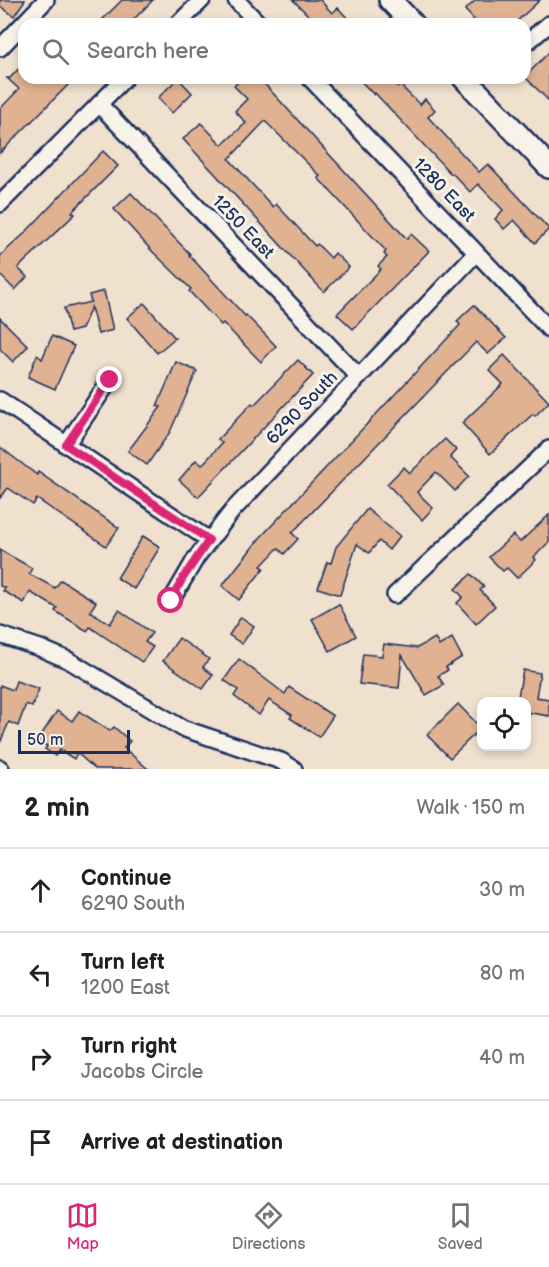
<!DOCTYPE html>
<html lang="en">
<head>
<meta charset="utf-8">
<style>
	body { margin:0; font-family:"Balsamiq Sans",sans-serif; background:#f2f2f2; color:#202124 }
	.controls { position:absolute; right:18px; bottom:18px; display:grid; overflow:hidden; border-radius:12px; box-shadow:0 3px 9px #0003 }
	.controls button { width:54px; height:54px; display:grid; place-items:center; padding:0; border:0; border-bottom:2px solid #e0e0e0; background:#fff; color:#202124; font:30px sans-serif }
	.scale { position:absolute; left:18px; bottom:15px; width:112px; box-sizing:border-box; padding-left:6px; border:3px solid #1b2f5e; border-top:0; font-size:16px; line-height:21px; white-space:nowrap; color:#1b2f5e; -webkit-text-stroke:4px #f7f3e8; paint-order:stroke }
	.stop { position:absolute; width:18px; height:18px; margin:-14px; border:4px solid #db2777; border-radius:50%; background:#fff }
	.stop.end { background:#db2777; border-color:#fff; box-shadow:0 2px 6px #0008 }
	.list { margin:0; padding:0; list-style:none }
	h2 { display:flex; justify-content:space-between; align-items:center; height:78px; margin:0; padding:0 24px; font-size:26px }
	h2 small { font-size:20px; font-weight:400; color:#757577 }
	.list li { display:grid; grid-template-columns:39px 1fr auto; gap:18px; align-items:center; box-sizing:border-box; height:84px; padding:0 24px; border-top:2px solid #e0e0e0 }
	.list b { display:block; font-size:22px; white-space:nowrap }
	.list p { margin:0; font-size:20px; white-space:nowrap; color:#757577 }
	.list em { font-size:20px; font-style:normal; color:#757577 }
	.icon { flex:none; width:33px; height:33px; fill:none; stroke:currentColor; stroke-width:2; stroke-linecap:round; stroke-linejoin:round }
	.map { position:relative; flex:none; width:549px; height:769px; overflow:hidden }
	.search { position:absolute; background:#fff; box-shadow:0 3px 9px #0003; left:18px; right:18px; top:18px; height:66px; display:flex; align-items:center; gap:15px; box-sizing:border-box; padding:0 21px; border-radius:18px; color:#757577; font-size:22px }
	.sheet { height:414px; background:#fff }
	nav { display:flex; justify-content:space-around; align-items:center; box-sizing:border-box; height:84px; border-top:2px solid #e0e0e0; background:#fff; font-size:16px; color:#757577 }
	nav a { display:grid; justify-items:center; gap:3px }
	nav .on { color:#db2777 }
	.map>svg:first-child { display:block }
	.building { fill:#e0b291; stroke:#1b2f5e; stroke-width:1.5 }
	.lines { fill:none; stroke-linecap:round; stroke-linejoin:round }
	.street-casing { stroke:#1b2f5e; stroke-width:20 }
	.secondary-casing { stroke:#1b2f5e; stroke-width:26 }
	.street { stroke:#f7f3e8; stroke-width:15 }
	.secondary { stroke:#f7f3e8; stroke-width:21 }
	.route { stroke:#db2777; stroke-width:8 }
	.labels { text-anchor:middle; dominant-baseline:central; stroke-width:6; stroke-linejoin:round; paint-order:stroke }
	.street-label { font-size:18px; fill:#1b2f5e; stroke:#f7f3e8 }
</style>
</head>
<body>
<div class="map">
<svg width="549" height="769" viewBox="0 0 549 769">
	<rect width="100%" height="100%" fill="#f0e0ce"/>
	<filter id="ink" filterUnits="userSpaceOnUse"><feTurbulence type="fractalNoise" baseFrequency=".0167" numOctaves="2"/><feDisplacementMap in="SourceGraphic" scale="12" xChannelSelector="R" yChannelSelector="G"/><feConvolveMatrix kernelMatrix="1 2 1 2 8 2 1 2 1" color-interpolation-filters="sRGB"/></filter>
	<g filter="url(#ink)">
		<g class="building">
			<polygon points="0,0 25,0 14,16 0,6"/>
			<polygon points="122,0 153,0 129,24 98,24"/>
			<polygon points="293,0 320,0 332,13 338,8 353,24 303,24 310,17"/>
			<polygon points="476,0 540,0 514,24 478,24 465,10"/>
			<polygon points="549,52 549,101 525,77"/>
			<polygon points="24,63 24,78 75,78 0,153 0,109 19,89 7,78 10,78"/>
			<polygon points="178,78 192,93 172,113 158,98"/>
			<polygon points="242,78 259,78 407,239 411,234 429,251 353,329 337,314 381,269 378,266 387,257 384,254 386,251 318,178 320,176 265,121 229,159 273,207 276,204 315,246 317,244 331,258 335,253 349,267 324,292 183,139 201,123 222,145 246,123 235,111 247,99 234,86"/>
			<polygon points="358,78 390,78 398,87 400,85 420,105 425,99 435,110 428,117 479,172 488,164 549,229 535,243 514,220 504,229 495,219 503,210 478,184 470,192 452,173 451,174 375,93 374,95"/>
			<polygon points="103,151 118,166 72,212 75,214 18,268 27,277 15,290 0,275 0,256 24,234"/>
			<polygon points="131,193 190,254 189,255 245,316 246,315 276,346 261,362 223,323 221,325 189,291 191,289 152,251 114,209"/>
			<polygon points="104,291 113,330 98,334 91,307 82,329 70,332 64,308 91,302 89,295"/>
			<polygon points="144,303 175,338 157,353 127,318"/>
			<polygon points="474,305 506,338 488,354 476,342 292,533 298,539 284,554 278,548 261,566 264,568 239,600 222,586 259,539 460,325 457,321"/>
			<polygon points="0,318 28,346 13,362 0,349"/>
			<polygon points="52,336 74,346 55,389 28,377 37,355 42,359"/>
			<polygon points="504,355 549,402 535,416 533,414 490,454 462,423 503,384 489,370"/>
			<polygon points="298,360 313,375 198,497 179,480 196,460 202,465 222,443 218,439 252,403 254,405"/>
			<polygon points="176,362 197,371 170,432 147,465 128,451 161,407 157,406"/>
			<polygon points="445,439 456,450 450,457 469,476 455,491 436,472 417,492 433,508 422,520 387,484 404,467 410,473"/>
			<polygon points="0,447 37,475 38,472 119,528 106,546 37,499 33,505 8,488 0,498"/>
			<polygon points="367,509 400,536 389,550 379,541 369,553 357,544 340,595 318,588 327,562 331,563 336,547"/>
			<polygon points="549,515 549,542 534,557 536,560 517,578 507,568 503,571 489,557 513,535 520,542"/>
			<polygon points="143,536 160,547 134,589 117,578"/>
			<polygon points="0,550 32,568 29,574 55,588 61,580 96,602 90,611 110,624 119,610 152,633 145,642 153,647 142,662 90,627 87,631 55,611 57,608 30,592 24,603 3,591 5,588 0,586"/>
			<polygon points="471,574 484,587 480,590 495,606 476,624 457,603 463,597 455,589"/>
			<polygon points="339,604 356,636 330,651 312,619"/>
			<polygon points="241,617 254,626 242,644 229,635"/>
			<polygon points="179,638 209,659 203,667 213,675 203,689 163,661"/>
			<polygon points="435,638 439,646 452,638 462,657 446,667 448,670 438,676 444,685 426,695 402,655 399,688 359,684 363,654 382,656 384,644 417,648"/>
			<polygon points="239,659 285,694 289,687 333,716 319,737 290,718 292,715 269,700 259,715 234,696 238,690 224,680"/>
			<polygon points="523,670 540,673 536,697 549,699 549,716 526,712 526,702 517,702"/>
			<polygon points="16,681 39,689 32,707 26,704 18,726 9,722 0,743 0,685 13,690"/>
			<polygon points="458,704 481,728 450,758 427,735"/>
			<polygon points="57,711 72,721 79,711 110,731 114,727 130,741 124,748 148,769 95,769 77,753 74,759 60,750 55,756 45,749 47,746 40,742 40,737"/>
		</g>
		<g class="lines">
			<defs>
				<g id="street">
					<polyline points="236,0 259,24"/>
					<polyline points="178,24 202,0"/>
					<polyline points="525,44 549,24"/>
					<polyline points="0,48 46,0"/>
					<polyline points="310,78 549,329"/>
					<polyline points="99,104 359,377"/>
					<polyline points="0,204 125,78"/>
					<polyline points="0,400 209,540"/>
					<polyline points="66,445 110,380"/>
					<polyline points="395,595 549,449"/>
					<polyline points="171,601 196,558 233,510 476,253"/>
					<polyline points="0,635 40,648 68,660 182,728 281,761 294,769"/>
					<polyline points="0,768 1,769"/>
				</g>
				<g id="secondary">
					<polyline points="390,0 413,24"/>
					<polyline points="464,78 549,167"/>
				</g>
			</defs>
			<use href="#street" class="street-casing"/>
			<use href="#secondary" class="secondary-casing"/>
			<use href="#street" class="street"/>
			<use href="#secondary" class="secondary"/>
		</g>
	</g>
	<g class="lines" filter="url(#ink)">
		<polyline class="route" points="110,380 66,445 209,540 183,578 171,601"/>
	</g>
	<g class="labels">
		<g class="street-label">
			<text transform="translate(444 190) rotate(46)">1280 East</text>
			<text transform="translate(243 227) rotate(46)">1250 East</text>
			<text transform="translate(302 408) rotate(-46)">6290 South</text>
		</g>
	</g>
</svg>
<div class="controls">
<button><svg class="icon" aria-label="locate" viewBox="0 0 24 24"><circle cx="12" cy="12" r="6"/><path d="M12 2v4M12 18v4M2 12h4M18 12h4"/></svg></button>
</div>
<div class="scale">50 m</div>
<div class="stop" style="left:171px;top:601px"></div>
<div class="stop end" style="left:110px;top:380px"></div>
<div class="search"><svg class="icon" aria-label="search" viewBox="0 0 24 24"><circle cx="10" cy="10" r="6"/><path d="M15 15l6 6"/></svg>Search here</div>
</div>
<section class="sheet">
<h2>2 min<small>Walk · 150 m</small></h2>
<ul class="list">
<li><svg class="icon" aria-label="ahead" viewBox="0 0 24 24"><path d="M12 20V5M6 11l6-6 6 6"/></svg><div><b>Continue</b><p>6290 South</p></div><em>30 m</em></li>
<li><svg class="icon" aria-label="left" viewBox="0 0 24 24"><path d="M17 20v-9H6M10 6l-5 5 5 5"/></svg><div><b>Turn left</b><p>1200 East</p></div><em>80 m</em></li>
<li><svg class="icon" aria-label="right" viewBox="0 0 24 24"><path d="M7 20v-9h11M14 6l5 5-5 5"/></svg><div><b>Turn right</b><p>Jacobs Circle</p></div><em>40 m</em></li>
<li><svg class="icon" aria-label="arrive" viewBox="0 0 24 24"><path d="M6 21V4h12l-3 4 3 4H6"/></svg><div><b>Arrive at destination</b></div></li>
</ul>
</section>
<nav>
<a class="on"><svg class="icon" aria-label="map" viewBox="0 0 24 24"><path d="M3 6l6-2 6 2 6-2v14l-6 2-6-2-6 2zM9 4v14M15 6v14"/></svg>Map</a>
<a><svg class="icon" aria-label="directions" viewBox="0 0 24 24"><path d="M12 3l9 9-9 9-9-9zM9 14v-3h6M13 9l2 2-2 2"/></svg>Directions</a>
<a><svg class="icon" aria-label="saved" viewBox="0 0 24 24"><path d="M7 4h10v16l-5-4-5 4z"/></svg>Saved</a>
</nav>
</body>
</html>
